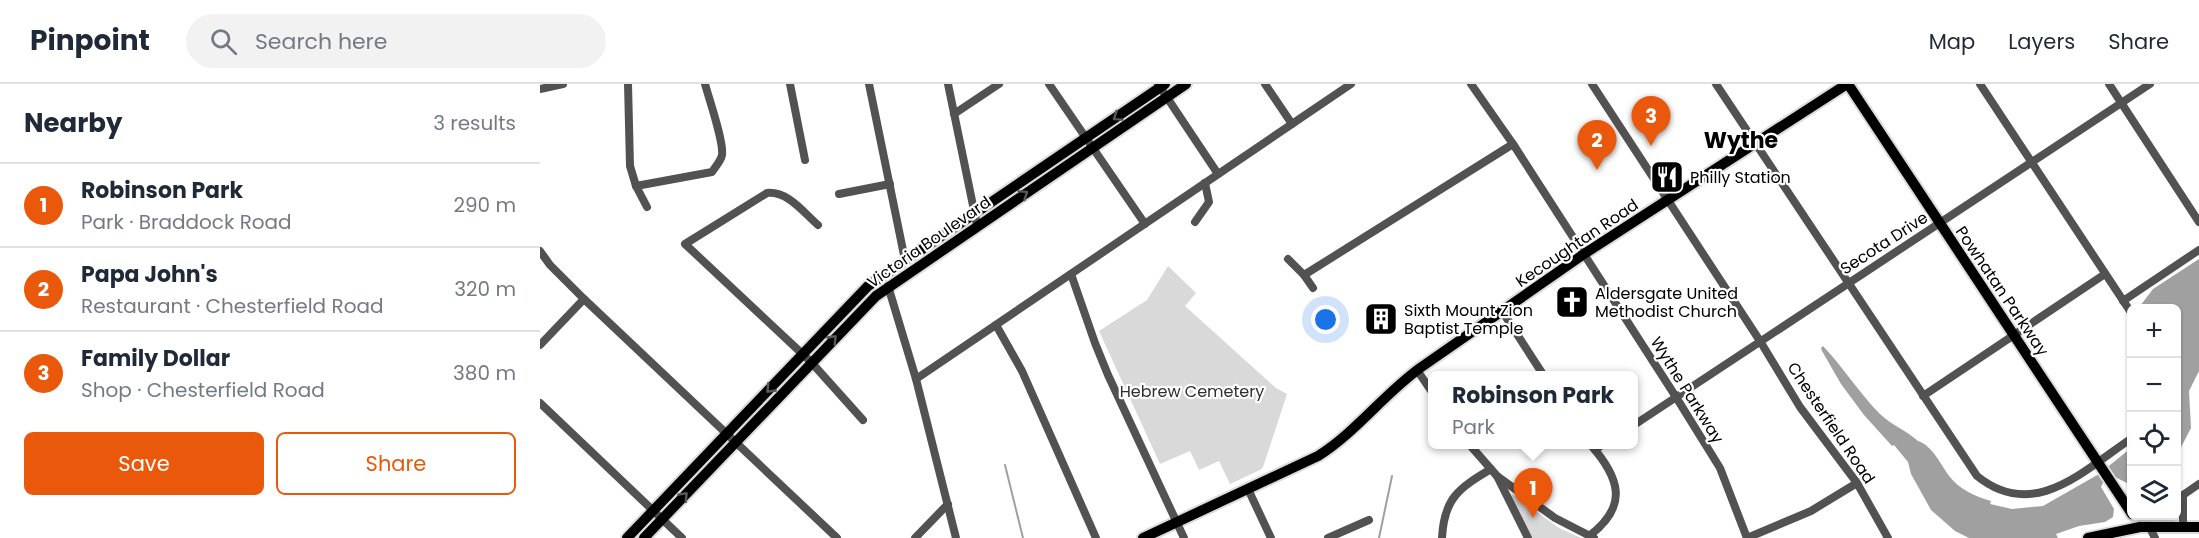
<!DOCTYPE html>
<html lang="en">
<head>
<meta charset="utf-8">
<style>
	body { margin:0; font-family:Poppins,sans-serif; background:#f2f2f3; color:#1f2937 }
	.controls { position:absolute; right:18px; bottom:18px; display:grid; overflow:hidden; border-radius:9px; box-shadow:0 2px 4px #0004 }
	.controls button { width:54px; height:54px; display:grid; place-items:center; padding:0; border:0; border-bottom:2px solid #e0e1e3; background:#fff; color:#1f2937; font:30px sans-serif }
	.you { position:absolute; left:786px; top:236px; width:21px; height:21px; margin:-15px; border:4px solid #fff; border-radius:50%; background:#1a73e8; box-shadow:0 0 0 9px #1a73e833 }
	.badge { display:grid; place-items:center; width:39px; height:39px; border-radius:50%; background:#ea580c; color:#fff; font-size:20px; font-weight:700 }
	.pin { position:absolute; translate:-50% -50px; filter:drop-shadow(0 2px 3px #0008) }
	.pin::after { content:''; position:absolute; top:32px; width:21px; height:18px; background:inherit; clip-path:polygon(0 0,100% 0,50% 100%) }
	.popup { position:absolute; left:888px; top:287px; width:210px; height:78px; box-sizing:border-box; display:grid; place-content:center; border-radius:9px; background:#fff; filter:drop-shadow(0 2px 4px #0005); font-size:20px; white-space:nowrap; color:#747a83 }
	.popup b { font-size:22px; color:#1f2937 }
	.popup::after { content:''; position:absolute; left:50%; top:100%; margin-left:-12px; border:12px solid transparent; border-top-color:#fff }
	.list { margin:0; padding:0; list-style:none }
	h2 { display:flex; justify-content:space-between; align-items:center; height:78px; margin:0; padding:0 24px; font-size:26px }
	h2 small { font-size:20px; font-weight:400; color:#747a83 }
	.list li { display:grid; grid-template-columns:39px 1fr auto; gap:18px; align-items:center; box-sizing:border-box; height:84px; padding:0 24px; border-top:2px solid #e0e1e3 }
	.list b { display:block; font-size:22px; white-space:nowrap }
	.list p { margin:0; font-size:20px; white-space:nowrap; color:#747a83 }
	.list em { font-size:20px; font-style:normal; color:#747a83 }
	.actions { display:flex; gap:12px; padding:18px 24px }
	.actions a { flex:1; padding:14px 0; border:2px solid #ea580c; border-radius:9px; text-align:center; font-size:21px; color:#ea580c }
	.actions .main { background:#ea580c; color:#fff }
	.icon { flex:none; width:33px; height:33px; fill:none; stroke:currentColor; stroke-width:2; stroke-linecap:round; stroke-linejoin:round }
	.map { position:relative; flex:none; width:1659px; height:454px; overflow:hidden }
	header { display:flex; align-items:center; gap:36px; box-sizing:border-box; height:84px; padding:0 30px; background:#fff; border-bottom:2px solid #e0e1e3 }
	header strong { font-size:28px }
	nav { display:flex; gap:33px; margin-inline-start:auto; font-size:21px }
	.search { width:420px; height:54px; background:#f2f2f3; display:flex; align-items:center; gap:15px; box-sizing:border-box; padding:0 21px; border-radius:33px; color:#747a83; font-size:22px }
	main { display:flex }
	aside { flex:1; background:#fff }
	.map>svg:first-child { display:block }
	.green { fill:#d9d9d9 }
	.water { fill:#a0a0a0 }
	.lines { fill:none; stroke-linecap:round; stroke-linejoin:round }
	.stream { stroke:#a0a0a0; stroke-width:2 }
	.major-casing { stroke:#dbdbdb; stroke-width:14 }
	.minor { stroke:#525252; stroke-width:8 }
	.major { stroke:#000; stroke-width:10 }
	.oneway { stroke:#595959 }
	.labels { text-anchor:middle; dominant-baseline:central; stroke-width:4.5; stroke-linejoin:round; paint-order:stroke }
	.poi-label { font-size:16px; fill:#000; stroke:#fff; text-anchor:start }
	.street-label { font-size:16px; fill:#000; stroke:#fff }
	.park-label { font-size:16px; fill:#303030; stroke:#fff }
	.district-label { font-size:22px; font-weight:bold; fill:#000; stroke:#fff }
</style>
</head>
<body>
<header>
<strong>Pinpoint</strong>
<div class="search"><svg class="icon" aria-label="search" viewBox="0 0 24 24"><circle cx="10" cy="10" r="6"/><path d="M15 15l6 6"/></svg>Search here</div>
<nav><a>Map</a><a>Layers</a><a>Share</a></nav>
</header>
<main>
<aside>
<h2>Nearby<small>3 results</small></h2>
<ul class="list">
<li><span class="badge">1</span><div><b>Robinson Park</b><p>Park · Braddock Road</p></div><em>290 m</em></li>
<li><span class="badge">2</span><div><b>Papa John's</b><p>Restaurant · Chesterfield Road</p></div><em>320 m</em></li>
<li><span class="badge">3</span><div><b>Family Dollar</b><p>Shop · Chesterfield Road</p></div><em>380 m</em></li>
</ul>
<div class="actions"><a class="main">Save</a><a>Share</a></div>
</aside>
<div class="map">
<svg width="1659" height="454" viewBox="0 0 1659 454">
	<rect width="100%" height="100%" fill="#fff"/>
	<g class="green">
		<polygon points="628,182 656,209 645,222 736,304 747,310 723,383 720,386 690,400 679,377 659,386 650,367 620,380 559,247 607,216"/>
		<polygon points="972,410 1019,444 1041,454 991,454 971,412"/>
	</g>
	<g class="water">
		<polygon points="1659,175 1659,287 1649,307 1651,344 1637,371 1636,225 1600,224 1600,222 1613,205"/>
		<path d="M1283,262c21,22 36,47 57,68 11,11 26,16 38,27 15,5 22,23 32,36 9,12 26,20 41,24l-1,3 22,5 31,-3 56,-32 32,-26v37l-18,-9 -9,4 -3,7 13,22 -1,8 -8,5 -26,4 -23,8 2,4h-89l-14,-7 -24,-21 -20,-36 -3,-12 -14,-17 -2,1 -28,-31 -23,-31 -19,-33 -1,-3z"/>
	</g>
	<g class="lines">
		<g class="stream">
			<polyline points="465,381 483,454"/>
			<polyline points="839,454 852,392"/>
		</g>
		<defs>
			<g id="major">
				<polyline points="1308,0 1592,430"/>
				<polyline points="87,454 328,202 625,0"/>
				<polyline points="104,454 336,212 646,0"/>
				<path d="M603,454l175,-82c38,-24 65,-61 102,-88l164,-114 263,-170"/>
				<polyline points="1548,454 1600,443 1659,443"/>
			</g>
		</defs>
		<use href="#major" class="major-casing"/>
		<g class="minor">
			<path d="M88,0l2,82 6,20 76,-14c3,-5 9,-11 10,-17 2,-13 -13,-56 -17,-71"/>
			<polyline points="250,0 265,76"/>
			<polyline points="329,0 365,176"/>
			<polyline points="408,0 437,141"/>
			<polyline points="509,0 605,140"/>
			<polyline points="618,0 678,90"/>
			<polyline points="725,0 752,40"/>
			<polyline points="931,0 973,60 1136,313 1180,384 1207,454 1271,427 1317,399"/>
			<polyline points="1052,0 1220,257 1260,323 1317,399 1348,454"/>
			<path d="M1176,0l261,392c57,46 106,-5 155,-38"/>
			<polyline points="1440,0 1592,230"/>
			<polyline points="1569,0 1659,138"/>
			<polyline points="0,5 23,0"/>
			<polyline points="414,30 459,0"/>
			<polyline points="96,102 107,123"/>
			<polyline points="299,110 350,100"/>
			<polyline points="655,138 669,118 665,99"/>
			<path d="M278,141c-15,-13 -30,-34 -51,-32l-82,51 126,118 52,58"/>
			<polyline points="0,167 10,181 44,215 297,454"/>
			<polyline points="748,175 764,191 773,204"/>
			<polyline points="531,190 555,259 568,291 644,454"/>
			<polyline points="764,191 973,60"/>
			<polyline points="348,202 376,295 416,454"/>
			<polyline points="1583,217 1659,166"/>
			<polyline points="962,227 1004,292"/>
			<polyline points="456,241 482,287 556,454"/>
			<polyline points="0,261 44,215"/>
			<polyline points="877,286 892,308"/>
			<polyline points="376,295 811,0"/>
			<polyline points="1383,312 1565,190"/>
			<polyline points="0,319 142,454"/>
			<polyline points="1094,341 1610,0"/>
			<polyline points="929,360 957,392 988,454"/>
			<polyline points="1055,366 1063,360"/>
			<polyline points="957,392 1015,434 1054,454"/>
			<polyline points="708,405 731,454"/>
			<polyline points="1609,442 1615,454"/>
			<polyline points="1643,443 1643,411 1659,400"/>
			<path d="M1049,452c40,-30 31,-58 1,-92"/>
			<polyline points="375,454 408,420"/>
			<polyline points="788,454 829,436"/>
			<path d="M902,454c2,-40 17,-50 49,-69"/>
		</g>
		<use href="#major" class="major"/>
	</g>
	<defs><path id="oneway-chevron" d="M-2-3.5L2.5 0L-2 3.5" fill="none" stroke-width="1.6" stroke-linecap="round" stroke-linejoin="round" transform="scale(1.5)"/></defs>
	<g class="oneway">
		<use href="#oneway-chevron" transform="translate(577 33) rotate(146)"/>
		<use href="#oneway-chevron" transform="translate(484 110) rotate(-34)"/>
		<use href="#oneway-chevron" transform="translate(293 255) rotate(-46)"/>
		<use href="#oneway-chevron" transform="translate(230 305) rotate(134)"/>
		<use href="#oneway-chevron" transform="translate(144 412) rotate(-47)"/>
	</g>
	<defs>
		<symbol id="restaurant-square" viewBox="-11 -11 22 22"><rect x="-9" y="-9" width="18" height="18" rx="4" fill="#000" stroke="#fff"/><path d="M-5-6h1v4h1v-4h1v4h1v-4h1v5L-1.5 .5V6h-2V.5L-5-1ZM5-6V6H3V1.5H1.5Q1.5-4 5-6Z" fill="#fff"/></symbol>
		<symbol id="church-square" viewBox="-11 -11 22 22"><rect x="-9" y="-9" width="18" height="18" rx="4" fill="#000" stroke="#fff"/><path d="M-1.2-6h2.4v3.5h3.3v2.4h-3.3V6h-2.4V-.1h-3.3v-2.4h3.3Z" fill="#fff"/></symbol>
		<symbol id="building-square" viewBox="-11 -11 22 22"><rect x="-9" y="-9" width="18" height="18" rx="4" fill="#000" stroke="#fff"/><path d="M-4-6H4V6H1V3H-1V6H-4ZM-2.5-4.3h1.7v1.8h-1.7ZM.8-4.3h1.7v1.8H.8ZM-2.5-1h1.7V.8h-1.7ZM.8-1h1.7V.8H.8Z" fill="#fff"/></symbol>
	</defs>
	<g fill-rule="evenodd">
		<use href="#restaurant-square" x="1108" y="74" width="38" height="38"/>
		<use href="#church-square" x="1013" y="199" width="38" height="38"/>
		<use href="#building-square" x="822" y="216" width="38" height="38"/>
	</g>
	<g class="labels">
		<g class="poi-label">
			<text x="1150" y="93">Philly Station</text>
			<text x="1055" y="209">Aldersgate United<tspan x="1055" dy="18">Methodist Church</tspan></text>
			<text x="864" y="226">Sixth Mount Zion<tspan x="864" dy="18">Baptist Temple</tspan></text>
		</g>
		<g class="street-label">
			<text transform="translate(389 158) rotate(-35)">Victoria Boulevard</text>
			<text transform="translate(1037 159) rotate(-34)">Kecoughtan Road</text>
			<text transform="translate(1344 159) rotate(-33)">Secota Drive</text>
			<text transform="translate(1462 207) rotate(56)">Powhatan Parkway</text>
			<text transform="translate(1147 306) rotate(58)">Wythe Parkway</text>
			<text transform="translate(1291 339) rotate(56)">Chesterfield Road</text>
		</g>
		<g class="park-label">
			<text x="652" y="307">Hebrew Cemetery</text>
		</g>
		<g class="district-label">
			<text x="1201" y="56">Wythe</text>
		</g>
	</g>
</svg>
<div class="controls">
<button>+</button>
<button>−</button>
<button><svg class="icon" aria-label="locate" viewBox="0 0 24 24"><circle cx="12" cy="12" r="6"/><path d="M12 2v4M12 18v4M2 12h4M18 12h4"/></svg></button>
<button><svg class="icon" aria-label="layers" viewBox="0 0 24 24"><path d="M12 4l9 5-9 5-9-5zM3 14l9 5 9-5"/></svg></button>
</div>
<div class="you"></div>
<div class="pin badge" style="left:993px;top:434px">1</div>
<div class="popup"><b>Robinson Park</b>Park</div>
<div class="pin badge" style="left:1057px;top:86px">2</div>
<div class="pin badge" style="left:1111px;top:62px">3</div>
</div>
</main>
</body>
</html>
